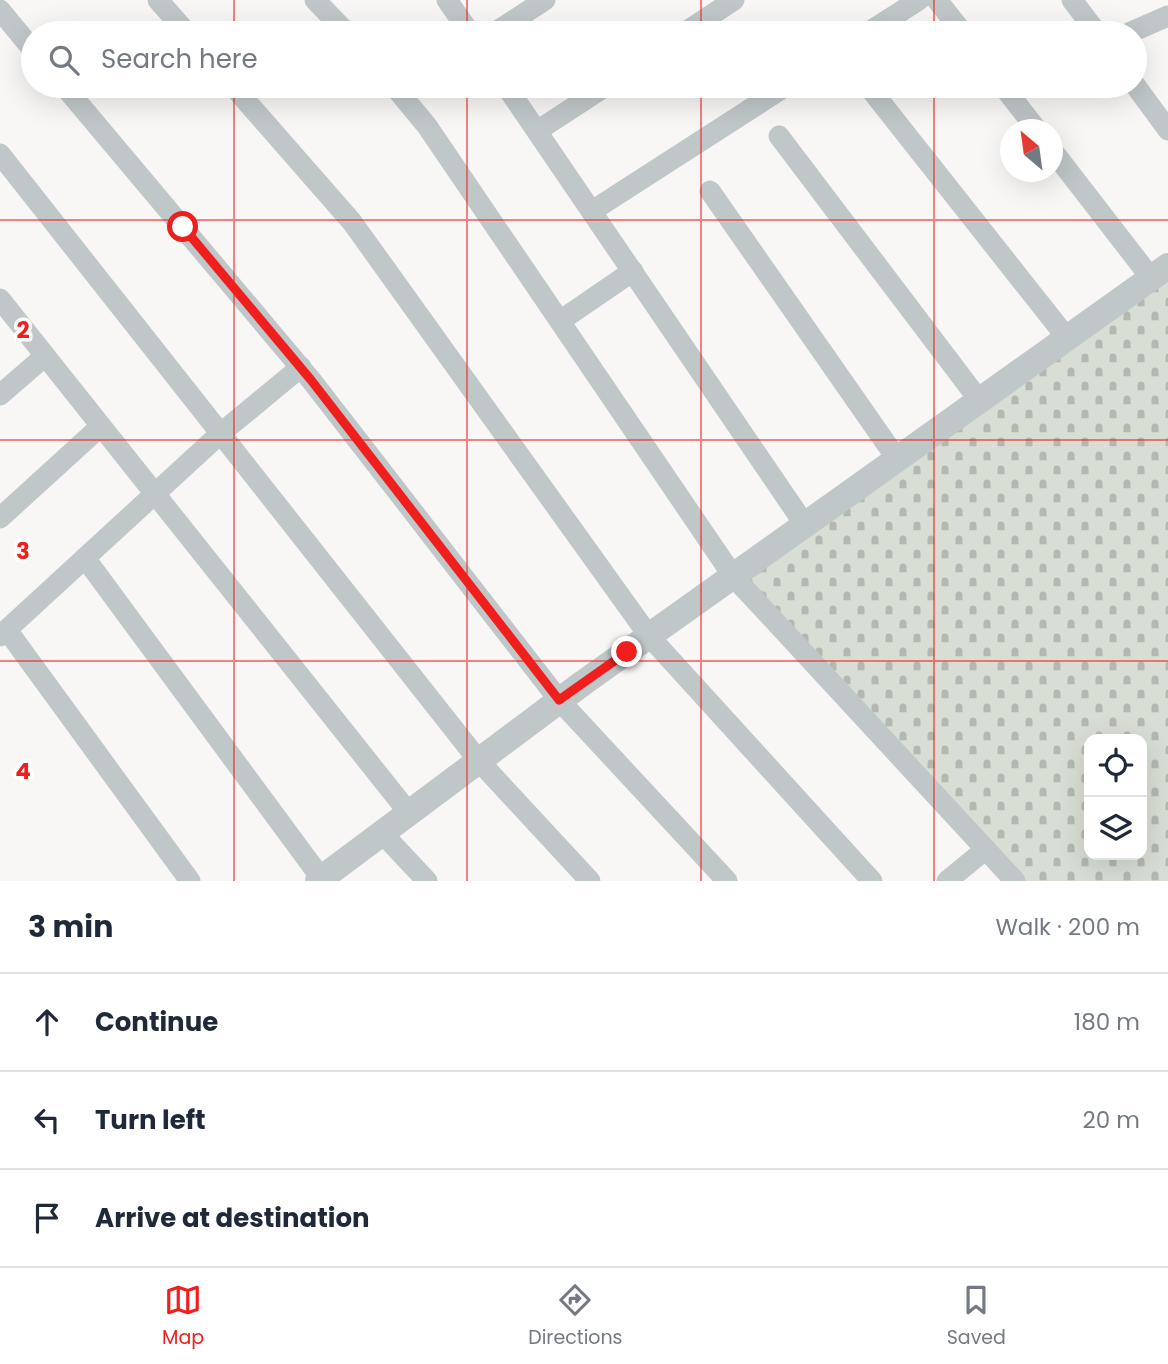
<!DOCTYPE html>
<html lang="en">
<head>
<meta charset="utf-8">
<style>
	body { margin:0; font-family:Poppins,sans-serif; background:#f2f2f3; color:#1f2937 }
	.controls { position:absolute; right:21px; bottom:21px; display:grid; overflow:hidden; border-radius:14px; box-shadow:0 7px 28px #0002 }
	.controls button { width:63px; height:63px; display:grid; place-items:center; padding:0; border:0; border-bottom:2px solid #e0e1e3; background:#fff; color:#1f2937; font:35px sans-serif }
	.compass { position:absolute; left:1000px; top:119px; width:63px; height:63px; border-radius:50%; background:#fff; box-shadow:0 7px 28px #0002; rotate:331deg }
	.stop { position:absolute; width:21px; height:21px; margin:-16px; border:5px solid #f01f1d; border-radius:50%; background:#fff }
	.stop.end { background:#f01f1d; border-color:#fff; box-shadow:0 2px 7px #0008 }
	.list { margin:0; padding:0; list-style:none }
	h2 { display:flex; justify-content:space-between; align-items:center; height:91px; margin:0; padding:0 28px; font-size:30px }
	h2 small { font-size:23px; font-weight:400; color:#747a83 }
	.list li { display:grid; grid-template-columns:46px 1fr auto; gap:21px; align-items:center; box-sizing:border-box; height:98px; padding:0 28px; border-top:2px solid #e0e1e3 }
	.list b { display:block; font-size:26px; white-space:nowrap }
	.list em { font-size:23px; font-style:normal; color:#747a83 }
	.icon { flex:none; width:38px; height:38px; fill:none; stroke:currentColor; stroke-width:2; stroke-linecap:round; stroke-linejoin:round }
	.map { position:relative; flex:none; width:1168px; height:881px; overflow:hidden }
	.search { position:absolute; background:#fff; box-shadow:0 7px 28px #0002; left:21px; right:21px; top:21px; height:77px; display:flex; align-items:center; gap:18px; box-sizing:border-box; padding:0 24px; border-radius:38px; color:#747a83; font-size:26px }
	.sheet { height:385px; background:#fff }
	nav { display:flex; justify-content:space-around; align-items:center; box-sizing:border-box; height:98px; border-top:2px solid #e0e1e3; background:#fff; font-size:19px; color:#747a83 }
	nav a { display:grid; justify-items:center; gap:4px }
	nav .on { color:#f01f1d }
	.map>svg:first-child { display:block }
	.cemetery { fill:url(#cemetery-stones); fill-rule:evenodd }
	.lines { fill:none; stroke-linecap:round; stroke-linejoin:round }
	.minor { stroke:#c0c7c9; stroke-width:21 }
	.tertiary { stroke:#c0c7c9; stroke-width:26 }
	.route { stroke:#f01f1d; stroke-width:9 }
	.grid { fill:none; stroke:#f01f1d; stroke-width:2; stroke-opacity:0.55 }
	.grid-label { font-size:23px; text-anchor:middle; font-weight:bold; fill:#f01f1d; stroke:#fff; stroke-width:7; stroke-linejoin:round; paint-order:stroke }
</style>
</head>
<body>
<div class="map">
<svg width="1168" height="881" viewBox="0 0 1168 881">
	<defs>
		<pattern id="cemetery-stones" width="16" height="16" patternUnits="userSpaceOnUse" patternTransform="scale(1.75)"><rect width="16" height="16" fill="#d9ded4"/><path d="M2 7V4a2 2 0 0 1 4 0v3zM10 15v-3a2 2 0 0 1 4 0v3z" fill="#b3b9b1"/></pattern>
	</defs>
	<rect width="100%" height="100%" fill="#f8f7f5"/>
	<path class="cemetery" d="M1168,267v614h-159l-285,-299zM1089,739h53v116h-53z"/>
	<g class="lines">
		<g class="minor">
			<polyline points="158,0 187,33"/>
			<polyline points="315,0 347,33"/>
			<polyline points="447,0 470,33"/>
			<polyline points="937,0 963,33"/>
			<polyline points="1072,0 1097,33"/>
			<polyline points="0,10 33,50"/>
			<polyline points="494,33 545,0"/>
			<polyline points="684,33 734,0"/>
			<polyline points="867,33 919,0"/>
			<polyline points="1129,33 1168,16"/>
			<polyline points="1135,85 1168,130"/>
			<polyline points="64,86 311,380 559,700 727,881"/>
			<polyline points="233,86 352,222 649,636 872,881"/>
			<polyline points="394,86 427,126 733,576 1015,881"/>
			<polyline points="506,86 805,525"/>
			<polyline points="868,86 1067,338"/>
			<polyline points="1003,86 1037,130"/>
			<polyline points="537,131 606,86"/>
			<polyline points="779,136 979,400"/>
			<polyline points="1052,150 1151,278"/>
			<polyline points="0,154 479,761 590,881"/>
			<polyline points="710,191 897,459"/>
			<polyline points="592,211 786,86"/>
			<polyline points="0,299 409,813"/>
			<polyline points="560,321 633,271"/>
			<polyline points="0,395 45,356"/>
			<polyline points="0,518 101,426"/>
			<polyline points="85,558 321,878"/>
			<polyline points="7,630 190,881"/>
			<polyline points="0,636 221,433 301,367"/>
			<polyline points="382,833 427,881"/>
			<polyline points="947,881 986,849"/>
		</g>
		<polyline class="tertiary" points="318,881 583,683 1168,266"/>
	</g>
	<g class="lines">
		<polyline class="route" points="183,227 311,380 559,700 627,652"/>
	</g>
	<path class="grid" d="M234,0v33M467,0v33M701,0v33M934,0v33M234,86v795M467,86v795M701,86v795M934,86v795M0,220h1168M0,440h1168M0,661h1168"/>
	<g class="grid-label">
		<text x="23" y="338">2</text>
		<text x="23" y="559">3</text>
		<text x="23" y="779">4</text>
	</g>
</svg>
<div class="controls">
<button><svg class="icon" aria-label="locate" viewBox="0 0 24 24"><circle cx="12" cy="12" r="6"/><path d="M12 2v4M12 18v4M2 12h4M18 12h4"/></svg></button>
<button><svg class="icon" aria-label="layers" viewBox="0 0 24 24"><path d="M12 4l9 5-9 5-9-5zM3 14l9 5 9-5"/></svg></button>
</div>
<svg class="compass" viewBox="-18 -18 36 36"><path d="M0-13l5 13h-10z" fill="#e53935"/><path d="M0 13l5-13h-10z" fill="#747a83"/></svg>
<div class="stop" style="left:183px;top:227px"></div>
<div class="stop end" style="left:627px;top:652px"></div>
<div class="search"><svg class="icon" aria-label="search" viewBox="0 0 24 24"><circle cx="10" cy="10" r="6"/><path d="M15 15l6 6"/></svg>Search here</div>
</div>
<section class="sheet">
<h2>3 min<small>Walk · 200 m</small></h2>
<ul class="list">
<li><svg class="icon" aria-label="ahead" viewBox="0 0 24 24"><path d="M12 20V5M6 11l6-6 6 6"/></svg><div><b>Continue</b></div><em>180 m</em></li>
<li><svg class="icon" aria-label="left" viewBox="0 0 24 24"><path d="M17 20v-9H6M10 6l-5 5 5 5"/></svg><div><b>Turn left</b></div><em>20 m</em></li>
<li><svg class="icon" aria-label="arrive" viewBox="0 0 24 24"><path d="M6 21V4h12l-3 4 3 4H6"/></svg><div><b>Arrive at destination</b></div></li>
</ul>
</section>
<nav>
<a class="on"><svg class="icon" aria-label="map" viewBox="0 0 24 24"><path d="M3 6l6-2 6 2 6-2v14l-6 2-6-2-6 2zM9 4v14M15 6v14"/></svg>Map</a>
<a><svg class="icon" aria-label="directions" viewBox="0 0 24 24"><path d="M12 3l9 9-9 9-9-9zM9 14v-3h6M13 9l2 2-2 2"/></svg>Directions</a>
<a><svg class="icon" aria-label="saved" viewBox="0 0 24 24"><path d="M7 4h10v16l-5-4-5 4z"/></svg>Saved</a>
</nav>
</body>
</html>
